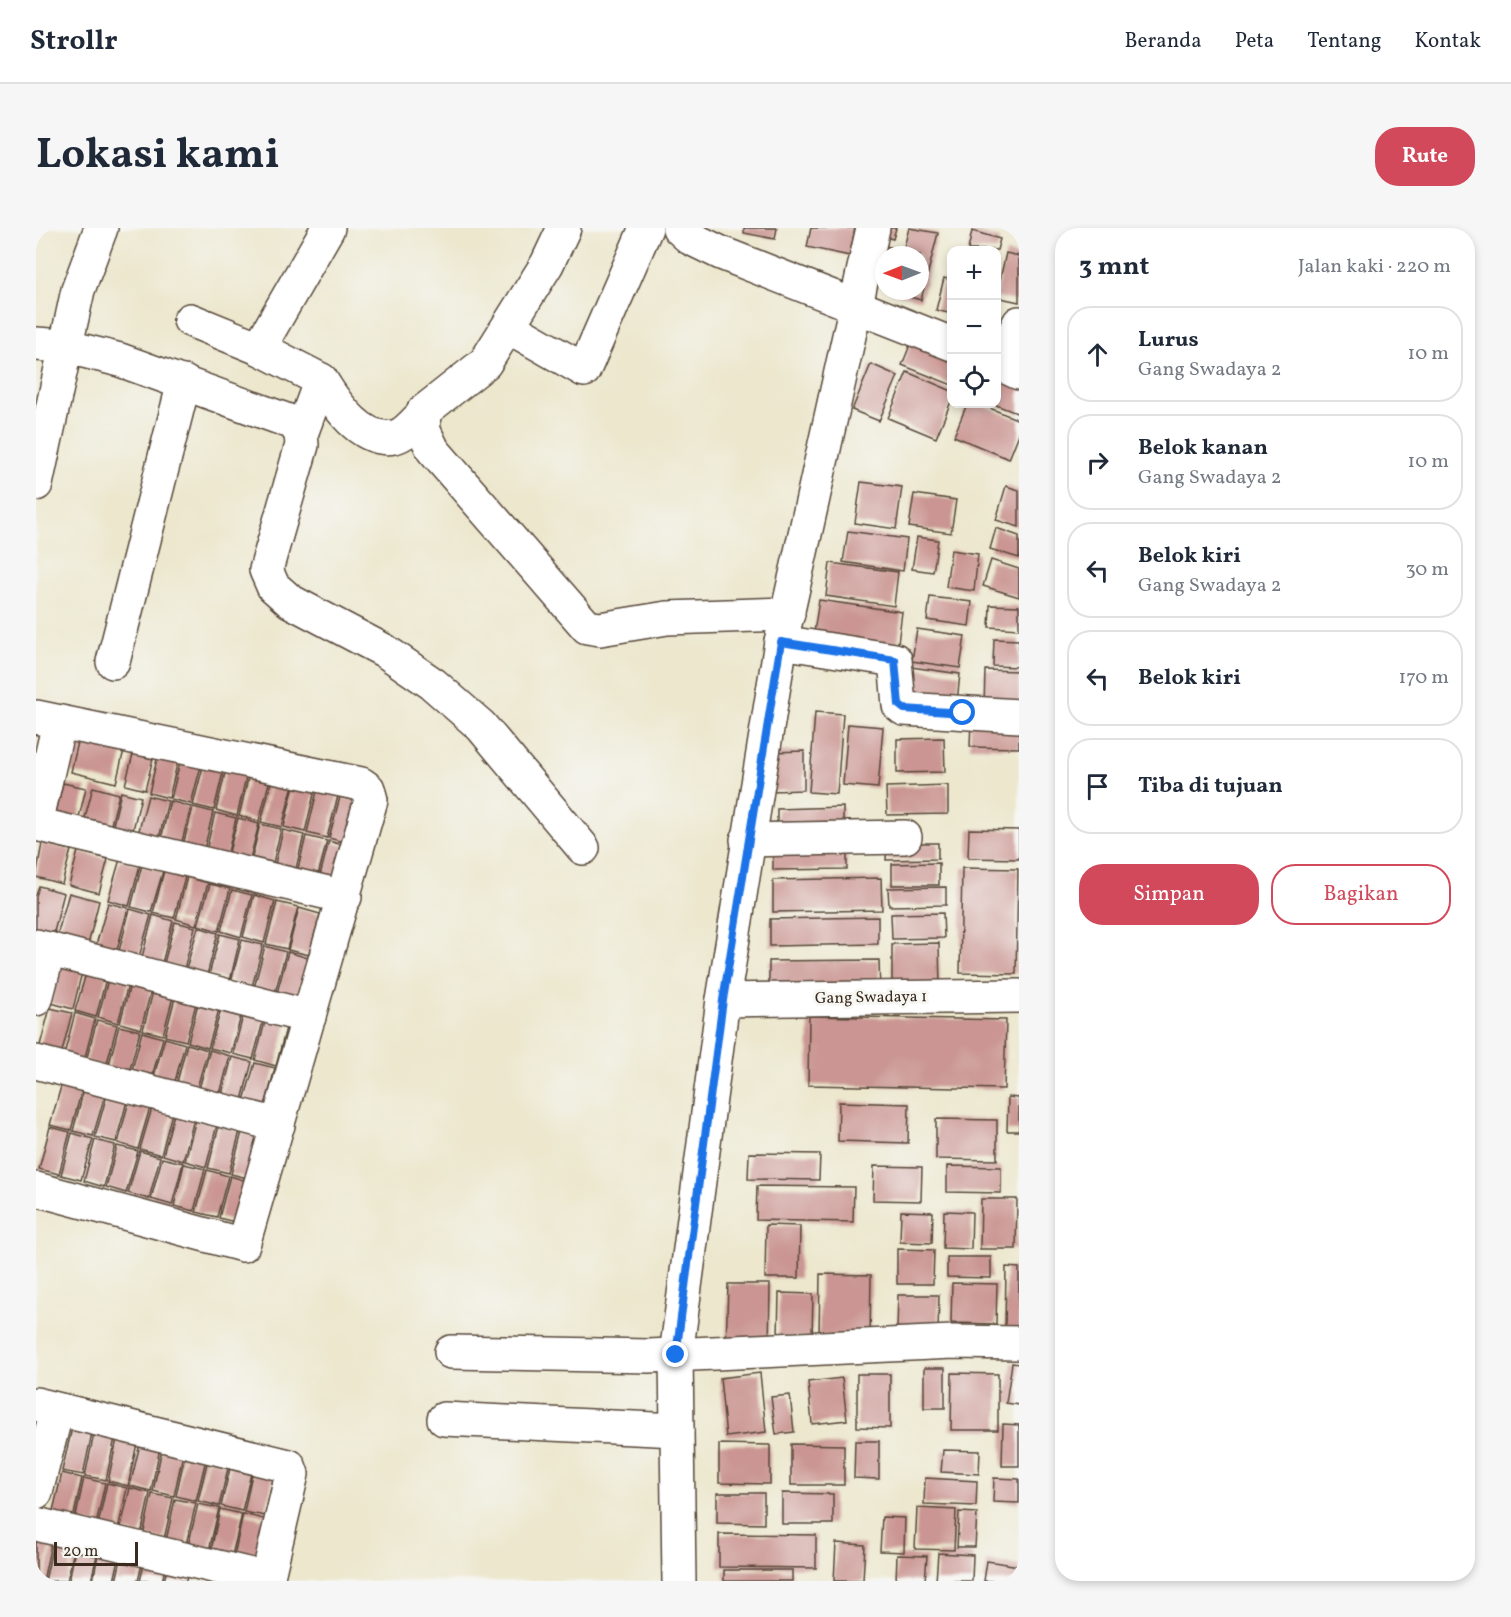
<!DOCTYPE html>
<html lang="id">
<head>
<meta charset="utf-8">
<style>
	body { margin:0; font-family:Vollkorn,serif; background:#f6f6f7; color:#1f2937 }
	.controls { position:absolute; right:18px; top:18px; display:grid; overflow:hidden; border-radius:12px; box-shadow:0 3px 9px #0003 }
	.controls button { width:54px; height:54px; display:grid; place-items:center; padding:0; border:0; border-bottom:2px solid #e0e1e3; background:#fff; color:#1f2937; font:30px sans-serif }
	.compass { position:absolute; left:839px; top:18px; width:54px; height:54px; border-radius:50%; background:#fff; box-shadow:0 3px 9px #0003; rotate:269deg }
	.scale { position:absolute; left:18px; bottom:15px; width:84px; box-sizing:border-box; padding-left:6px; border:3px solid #3b2a1e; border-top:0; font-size:16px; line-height:21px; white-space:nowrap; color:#3b2a1e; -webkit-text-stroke:4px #f6f6f2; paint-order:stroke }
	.stop { position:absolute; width:18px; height:18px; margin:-14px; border:4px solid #1a73e8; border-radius:50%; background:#fff }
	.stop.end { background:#1a73e8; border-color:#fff; box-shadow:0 2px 6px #0008 }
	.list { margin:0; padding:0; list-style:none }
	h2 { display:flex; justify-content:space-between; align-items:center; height:78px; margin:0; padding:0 24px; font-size:26px }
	h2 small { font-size:20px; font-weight:400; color:#747a83 }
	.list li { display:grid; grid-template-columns:39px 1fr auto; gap:18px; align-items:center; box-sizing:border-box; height:96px; margin:0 12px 12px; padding:0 12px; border:2px solid #e0e1e3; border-radius:24px }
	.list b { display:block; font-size:22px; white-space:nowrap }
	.list p { margin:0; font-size:20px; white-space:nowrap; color:#747a83 }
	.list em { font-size:20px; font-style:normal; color:#747a83 }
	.actions { display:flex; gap:12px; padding:18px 24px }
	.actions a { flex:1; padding:14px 0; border:2px solid #d1495b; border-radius:24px; text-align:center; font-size:21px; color:#d1495b }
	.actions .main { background:#d1495b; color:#fff }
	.icon { flex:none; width:33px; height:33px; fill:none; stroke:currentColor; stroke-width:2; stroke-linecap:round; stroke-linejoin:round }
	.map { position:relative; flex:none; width:983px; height:1353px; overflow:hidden; border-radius:24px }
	header { display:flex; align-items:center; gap:36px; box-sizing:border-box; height:84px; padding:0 30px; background:#fff; border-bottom:2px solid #e0e1e3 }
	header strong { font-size:28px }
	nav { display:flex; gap:33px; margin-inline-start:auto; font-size:21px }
	.intro { display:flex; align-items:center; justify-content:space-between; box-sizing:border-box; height:144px; padding:0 36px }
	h1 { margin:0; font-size:42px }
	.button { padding:15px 27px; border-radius:24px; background:#d1495b; color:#fff; font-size:21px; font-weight:700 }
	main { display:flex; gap:36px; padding:0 36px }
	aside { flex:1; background:#fff; border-radius:24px; box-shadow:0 3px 9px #0003 }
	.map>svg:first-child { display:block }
	.building { fill:#ca9592 }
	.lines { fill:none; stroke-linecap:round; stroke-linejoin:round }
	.minor-casing { stroke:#564638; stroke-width:36 }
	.tertiary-casing { stroke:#564638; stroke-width:36 }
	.minor { stroke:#fff; stroke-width:33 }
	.tertiary { stroke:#fff; stroke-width:33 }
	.route { stroke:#1a73e8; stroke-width:8 }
	.labels { text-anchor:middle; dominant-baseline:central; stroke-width:6; stroke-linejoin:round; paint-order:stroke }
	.street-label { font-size:16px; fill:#3b2a1e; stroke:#f6f6f2 }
</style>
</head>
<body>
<header>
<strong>Strollr</strong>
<nav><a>Beranda</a><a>Peta</a><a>Tentang</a><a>Kontak</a></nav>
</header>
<div class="intro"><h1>Lokasi kami</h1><a class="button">Rute</a></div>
<main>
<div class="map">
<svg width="983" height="1353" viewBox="0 0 983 1353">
	<rect width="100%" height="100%" fill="#f6f6f2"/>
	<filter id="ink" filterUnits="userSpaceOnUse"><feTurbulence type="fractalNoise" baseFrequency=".0167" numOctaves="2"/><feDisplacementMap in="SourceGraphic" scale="12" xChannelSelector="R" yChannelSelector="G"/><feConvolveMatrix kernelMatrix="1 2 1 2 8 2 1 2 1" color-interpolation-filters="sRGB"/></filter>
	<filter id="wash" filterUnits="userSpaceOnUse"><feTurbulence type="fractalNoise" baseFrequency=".008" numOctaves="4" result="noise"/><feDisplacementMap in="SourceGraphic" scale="24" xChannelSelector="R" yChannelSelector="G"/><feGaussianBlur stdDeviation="1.35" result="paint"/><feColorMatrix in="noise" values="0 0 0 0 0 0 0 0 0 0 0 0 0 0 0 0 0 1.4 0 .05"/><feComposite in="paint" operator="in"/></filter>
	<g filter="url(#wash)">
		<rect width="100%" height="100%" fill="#ece7cd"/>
		<g id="blocks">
			<g class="building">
				<polygon points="708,0 741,0 739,11 708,5"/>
				<polygon points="775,0 819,0 814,28 771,19"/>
				<polygon points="842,0 860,0 857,11 841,7"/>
				<polygon points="873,0 902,5 885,72 855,64 884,63 884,27 866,27"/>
				<polygon points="936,3 964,11 961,22 932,22"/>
				<polygon points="842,16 861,21 860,27 848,27 848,49 834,45"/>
				<polygon points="970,25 983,28 983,74 960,69"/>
				<polygon points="908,50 916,52 916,86 900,82"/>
				<polygon points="878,107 916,123 916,157 866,137"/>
				<polygon points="835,136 862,148 843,193 816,182"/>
				<polygon points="871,144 916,163 916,171 900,210 852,190"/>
				<polygon points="960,151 983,157 983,186 960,177"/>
				<polygon points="931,176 944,176 983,192 983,206 973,231 918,208"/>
				<polygon points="825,254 866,259 860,301 819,295"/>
				<polygon points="970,258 983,262 983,299 960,292"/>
				<polygon points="878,266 920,272 915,305 873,299"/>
				<polygon points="960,300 983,308 983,330 954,321"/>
				<polygon points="812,303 871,311 867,343 807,334"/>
				<polygon points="881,309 902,312 897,344 876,341"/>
				<polygon points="915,322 942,326 938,363 910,359"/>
				<polygon points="955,332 983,341 983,369 947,358"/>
				<polygon points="794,335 862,344 858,378 790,368"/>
				<polygon points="894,369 936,374 933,398 891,392"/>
				<polygon points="783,372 866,384 861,423 777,411"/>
				<polygon points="954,377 983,378 983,401 953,399"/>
				<polygon points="881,401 929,408 924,440 876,433"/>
				<polygon points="958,411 983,412 983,439 957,438"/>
				<polygon points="875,439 924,446 921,474 871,467"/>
				<polygon points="949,442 983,443 983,481 948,480"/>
				<polygon points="779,484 807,486 801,566 773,564"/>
				<polygon points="935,490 983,491 983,520 934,519"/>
				<polygon points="812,496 847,499 842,560 807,557"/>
				<polygon points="43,510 88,522 80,555 35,544"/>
				<polygon points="908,510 909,544 861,545 861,511"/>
				<polygon points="123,523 143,528 133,570 113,565"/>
				<polygon points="768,523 768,562 736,563 736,524"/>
				<polygon points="97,526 117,531 109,562 89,557"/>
				<polygon points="145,529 166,534 155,576 135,571"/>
				<polygon points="168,535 188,540 178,582 157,577"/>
				<polygon points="190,541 211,545 201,588 180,582"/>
				<polygon points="213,546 234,551 223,593 203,588"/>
				<polygon points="236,551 257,557 246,599 225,594"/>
				<polygon points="27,555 50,560 41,598 18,592"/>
				<polygon points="258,557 279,562 269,604 248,599"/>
				<polygon points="912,557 912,586 851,587 850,559"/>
				<polygon points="57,559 83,566 73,604 47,597"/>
				<polygon points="281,563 302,568 291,610 271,605"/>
				<polygon points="85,564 105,569 95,610 75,605"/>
				<polygon points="112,568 132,573 122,615 101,610"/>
				<polygon points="304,569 324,574 314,616 293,610"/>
				<polygon points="134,573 155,579 144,621 124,615"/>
				<polygon points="157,579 177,584 167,626 146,621"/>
				<polygon points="807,579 807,607 741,607 741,581"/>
				<polygon points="179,585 200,590 190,632 169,627"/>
				<polygon points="202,590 223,596 212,638 191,632"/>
				<polygon points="224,596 245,601 235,643 214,638"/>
				<polygon points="933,601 983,602 983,631 932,630"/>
				<polygon points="247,602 268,607 258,649 237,644"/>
				<polygon points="270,608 291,613 280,655 260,649"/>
				<polygon points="293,613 313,619 303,660 282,655"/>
				<polygon points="6,615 35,622 26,656 0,649"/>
				<polygon points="851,615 902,615 902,631 850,632"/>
				<polygon points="811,618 811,641 737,642 737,619"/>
				<polygon points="42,623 72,631 63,665 33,657"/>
				<polygon points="84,631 104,637 93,678 72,672"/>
				<polygon points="903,635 903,657 856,657 856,636"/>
				<polygon points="106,637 127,643 115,684 95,679"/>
				<polygon points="926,640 982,641 980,746 924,745"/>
				<polygon points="128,643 149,649 138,690 117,685"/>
				<polygon points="151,649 172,655 160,697 140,691"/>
				<polygon points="845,650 846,682 737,684 737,652"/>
				<polygon points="174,656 194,661 183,703 162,697"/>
				<polygon points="3,658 28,665 17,708 0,703 0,668"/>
				<polygon points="910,659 910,677 853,678 852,660"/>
				<polygon points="196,662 216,667 205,709 185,703"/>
				<polygon points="33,665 63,673 52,717 21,708"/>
				<polygon points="218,667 239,673 228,715 207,709"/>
				<polygon points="241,674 262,679 251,721 230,716"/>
				<polygon points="72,675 92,680 81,722 60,717"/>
				<polygon points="263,680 284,686 273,727 252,722"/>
				<polygon points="94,681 115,687 103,729 83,723"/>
				<polygon points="907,685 908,710 856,711 855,686"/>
				<polygon points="117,687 137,693 126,735 106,729"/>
				<polygon points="842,689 842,716 734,718 734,691"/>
				<polygon points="139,694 159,699 148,741 128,735"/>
				<polygon points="162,699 182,705 171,747 150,741"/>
				<polygon points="184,706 204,711 194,753 173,747"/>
				<polygon points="206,712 227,717 216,759 195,754"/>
				<polygon points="903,715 904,759 856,759 856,716"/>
				<polygon points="229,718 250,724 239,765 218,760"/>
				<polygon points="252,724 272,730 261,771 241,765"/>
				<polygon points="843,732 844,763 733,765 733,733"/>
				<polygon points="26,735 47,740 37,781 15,775"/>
				<polygon points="51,742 71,747 60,789 39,783"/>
				<polygon points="73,748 93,753 82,795 62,789"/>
				<polygon points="95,753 116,759 105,801 84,795"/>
				<polygon points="118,760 138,765 127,807 107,802"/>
				<polygon points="140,766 161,772 150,813 129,808"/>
				<polygon points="163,772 184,778 172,820 152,814"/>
				<polygon points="186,778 206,784 195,825 174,820"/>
				<polygon points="14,780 36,785 25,827 3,821"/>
				<polygon points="208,784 228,790 217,831 197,826"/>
				<polygon points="39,785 59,791 48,833 28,827"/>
				<polygon points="773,788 970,792 968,861 772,857"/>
				<polygon points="230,790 251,796 240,838 219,832"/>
				<polygon points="61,792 81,797 70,839 50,833"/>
				<polygon points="83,798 104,803 93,845 72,840"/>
				<polygon points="106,804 127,810 115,852 95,846"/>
				<polygon points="129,810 149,816 138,857 117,851"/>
				<polygon points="151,816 172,822 160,863 140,858"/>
				<polygon points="174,822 194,828 183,870 162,864"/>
				<polygon points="196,829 216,834 205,876 185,870"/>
				<polygon points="219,835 239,840 228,882 207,876"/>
				<polygon points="26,855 46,861 35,902 14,897"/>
				<polygon points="48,861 69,867 57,908 37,903"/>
				<polygon points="71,867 91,873 80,914 59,909"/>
				<polygon points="972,869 983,870 983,903 971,903"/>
				<polygon points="93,873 114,879 102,921 82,915"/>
				<polygon points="803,874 873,876 872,915 802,913"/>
				<polygon points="116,880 136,885 125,927 104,921"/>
				<polygon points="138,886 158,891 147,933 127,927"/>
				<polygon points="160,891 181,897 170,939 149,933"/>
				<polygon points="900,891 961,892 961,932 900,931"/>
				<polygon points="183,898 204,903 193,945 172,940"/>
				<polygon points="14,899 34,904 23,946 3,941"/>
				<polygon points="206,904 226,910 215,951 195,946"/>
				<polygon points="36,905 57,911 45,952 25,947"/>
				<polygon points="59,912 79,917 68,959 48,953"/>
				<polygon points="81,918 102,923 90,965 70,959"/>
				<polygon points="104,923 124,929 113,971 92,965"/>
				<polygon points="713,925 784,926 783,952 712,951"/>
				<polygon points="126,930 147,935 136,977 115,971"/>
				<polygon points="148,936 169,941 158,983 138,978"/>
				<polygon points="838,938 886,939 885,973 837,972"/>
				<polygon points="911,938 965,939 965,965 911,964"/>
				<polygon points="171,942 192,948 181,989 160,984"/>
				<polygon points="194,948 214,954 203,995 183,990"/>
				<polygon points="721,958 818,959 817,994 720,992"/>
				<polygon points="945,971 981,971 980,1021 944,1021"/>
				<polygon points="865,983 897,984 896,1015 864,1014"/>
				<polygon points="908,983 936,984 935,1021 907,1020"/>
				<polygon points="730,997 764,998 763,1050 729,1050"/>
				<polygon points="861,1021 898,1022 897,1056 861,1056"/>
				<polygon points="911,1029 955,1029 955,1050 911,1049"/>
				<polygon points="970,1039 983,1040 983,1102 969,1102"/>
				<polygon points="784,1046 835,1047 834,1109 783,1108"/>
				<polygon points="916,1055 961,1056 960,1096 915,1095"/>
				<polygon points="692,1056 734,1056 733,1121 690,1120"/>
				<polygon points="743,1065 777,1066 776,1110 742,1109"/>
				<polygon points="862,1067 903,1067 902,1103 861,1103"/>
				<polygon points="976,1135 983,1136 983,1177 970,1175"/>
				<rect x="888" y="1140" width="21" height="40"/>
				<polygon points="724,1145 730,1204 690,1209 684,1150"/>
				<polygon points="916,1145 962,1146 962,1202 915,1202"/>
				<polygon points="821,1146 854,1146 854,1200 821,1199"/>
				<polygon points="806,1150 811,1192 776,1196 772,1154"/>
				<polygon points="754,1167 758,1204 740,1206 735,1169"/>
				<polygon points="967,1196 983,1197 983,1238 966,1238"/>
				<polygon points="36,1200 56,1205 47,1247 26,1243"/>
				<polygon points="58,1206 79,1210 70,1252 49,1248"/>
				<polygon points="81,1211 101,1215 92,1258 72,1253"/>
				<polygon points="819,1213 843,1213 843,1251 818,1250"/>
				<polygon points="104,1216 124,1220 115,1263 94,1258"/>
				<polygon points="683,1216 734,1217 734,1256 683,1255"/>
				<polygon points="755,1216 808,1217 808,1257 755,1257"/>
				<polygon points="126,1221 147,1226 138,1268 117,1263"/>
				<polygon points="907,1222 944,1223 943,1246 905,1244"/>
				<polygon points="149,1226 170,1231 160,1273 140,1268"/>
				<polygon points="172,1231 193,1236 183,1278 162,1273"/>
				<polygon points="195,1236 216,1241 206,1283 185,1278"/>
				<polygon points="217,1241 238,1246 229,1288 208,1284"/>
				<polygon points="26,1245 46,1250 37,1292 16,1287"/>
				<polygon points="48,1250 69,1255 60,1297 39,1292"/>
				<polygon points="889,1250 941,1253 940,1278 888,1276"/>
				<polygon points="958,1250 983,1251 983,1275 957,1274"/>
				<polygon points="71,1255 91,1260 82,1302 62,1297"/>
				<polygon points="94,1260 114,1265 105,1307 84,1303"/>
				<polygon points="681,1265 728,1265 728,1296 681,1295"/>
				<polygon points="746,1265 797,1266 797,1296 746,1296"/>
				<polygon points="116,1266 137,1270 128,1312 107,1308"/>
				<polygon points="139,1271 160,1275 150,1317 130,1313"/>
				<polygon points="162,1276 183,1280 173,1323 152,1318"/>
				<polygon points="881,1280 920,1282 918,1322 879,1321"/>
				<polygon points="184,1281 206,1286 196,1328 175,1323"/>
				<polygon points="923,1284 941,1285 939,1319 921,1319"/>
				<polygon points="207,1286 228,1291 219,1333 198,1328"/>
				<polygon points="846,1289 869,1290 868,1324 844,1323"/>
				<polygon points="683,1306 780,1307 780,1340 683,1339"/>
				<polygon points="0,1308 16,1311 7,1353 0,1352"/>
				<polygon points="18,1312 39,1317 31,1353 9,1353"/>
				<polygon points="800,1315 829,1317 827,1353 798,1353"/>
				<polygon points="40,1317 62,1322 55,1353 33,1353"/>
				<polygon points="63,1322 84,1327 78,1353 57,1353"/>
				<polygon points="902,1325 937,1327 936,1353 900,1353"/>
				<polygon points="86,1327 107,1332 102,1353 80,1353"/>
				<polygon points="861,1327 891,1328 889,1353 860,1353"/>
				<polygon points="109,1333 130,1337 126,1353 104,1353"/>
				<polygon points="951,1333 983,1338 983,1353 948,1353"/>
				<polygon points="132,1337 152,1342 150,1353 128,1353"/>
				<rect x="688" y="1342" width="68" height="11"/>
			</g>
		</g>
	</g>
	<g filter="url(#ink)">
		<use href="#blocks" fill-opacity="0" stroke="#564638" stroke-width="1.5"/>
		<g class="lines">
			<defs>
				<g id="minor">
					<polyline points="528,0 511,36 449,135 387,184 388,203 397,222 551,399 564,401 631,390 752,386"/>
					<polyline points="154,92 223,120"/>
					<polyline points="473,99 548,142 610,0"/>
					<polyline points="0,116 28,118 84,132 258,195 265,206 266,217 230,342 237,358 254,373 349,423 397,456 445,498 547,620"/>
					<polyline points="964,135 983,95"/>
					<path d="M285,152c14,23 40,63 73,57 11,-2 21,-15 29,-23"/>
					<polyline points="265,206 285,152 223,120 292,0"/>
					<polyline points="0,256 42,62 65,0"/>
					<polyline points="745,414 859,432 863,477 868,481 983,488"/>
					<polyline points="77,434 148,154"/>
					<polyline points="0,489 325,556 332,561 335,572 207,1017 0,961"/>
					<polyline points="0,595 23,495"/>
					<polyline points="0,596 309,669"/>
					<polyline points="711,612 869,609"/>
					<polyline points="0,718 273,789"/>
					<polyline points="0,771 13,721"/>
					<polyline points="687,772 983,768"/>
					<polyline points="0,834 242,897"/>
					<polyline points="415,1124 613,1128 917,1114 983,1115"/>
					<polyline points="0,1176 253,1238 256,1246 231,1353"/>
					<polyline points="408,1191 641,1202"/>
					<polyline points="0,1264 21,1182"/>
					<polyline points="0,1296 232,1351"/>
					<polyline points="643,1353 640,1127 687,772 745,414 837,0"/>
				</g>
				<g id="tertiary">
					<polyline points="643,0 654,10 685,25 916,116"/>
					<polyline points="960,134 983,145"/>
				</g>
			</defs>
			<use href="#minor" class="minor-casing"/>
			<use href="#tertiary" class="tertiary-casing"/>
			<use href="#minor" class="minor"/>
			<use href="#tertiary" class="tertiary"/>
		</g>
	</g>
	<g class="lines" filter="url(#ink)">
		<polyline class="route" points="640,1127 687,772 745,414 859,432 863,477 868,481 927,485"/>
	</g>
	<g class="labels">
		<g class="street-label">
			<text transform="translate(835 770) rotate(-1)">Gang Swadaya 1</text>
		</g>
	</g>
</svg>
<div class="controls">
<button>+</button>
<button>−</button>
<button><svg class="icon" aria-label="locate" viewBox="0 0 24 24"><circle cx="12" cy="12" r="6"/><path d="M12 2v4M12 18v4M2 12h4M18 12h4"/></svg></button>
</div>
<svg class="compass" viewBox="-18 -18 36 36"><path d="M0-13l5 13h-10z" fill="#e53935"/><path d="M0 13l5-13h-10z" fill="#747a83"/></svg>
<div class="scale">20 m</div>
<div class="stop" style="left:927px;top:485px"></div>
<div class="stop end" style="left:640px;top:1127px"></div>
</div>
<aside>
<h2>3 mnt<small>Jalan kaki · 220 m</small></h2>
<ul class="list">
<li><svg class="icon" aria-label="ahead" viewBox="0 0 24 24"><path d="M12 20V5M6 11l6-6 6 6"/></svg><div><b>Lurus</b><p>Gang Swadaya 2</p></div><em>10 m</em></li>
<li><svg class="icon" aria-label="right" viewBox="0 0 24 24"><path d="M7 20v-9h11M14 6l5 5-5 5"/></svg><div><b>Belok kanan</b><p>Gang Swadaya 2</p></div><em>10 m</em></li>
<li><svg class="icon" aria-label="left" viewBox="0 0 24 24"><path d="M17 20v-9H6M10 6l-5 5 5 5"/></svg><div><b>Belok kiri</b><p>Gang Swadaya 2</p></div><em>30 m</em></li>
<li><svg class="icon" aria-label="left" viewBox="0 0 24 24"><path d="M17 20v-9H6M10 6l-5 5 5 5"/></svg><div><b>Belok kiri</b></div><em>170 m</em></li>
<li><svg class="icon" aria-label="arrive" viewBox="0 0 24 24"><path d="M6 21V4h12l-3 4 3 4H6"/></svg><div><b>Tiba di tujuan</b></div></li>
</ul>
<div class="actions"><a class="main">Simpan</a><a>Bagikan</a></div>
</aside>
</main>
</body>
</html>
